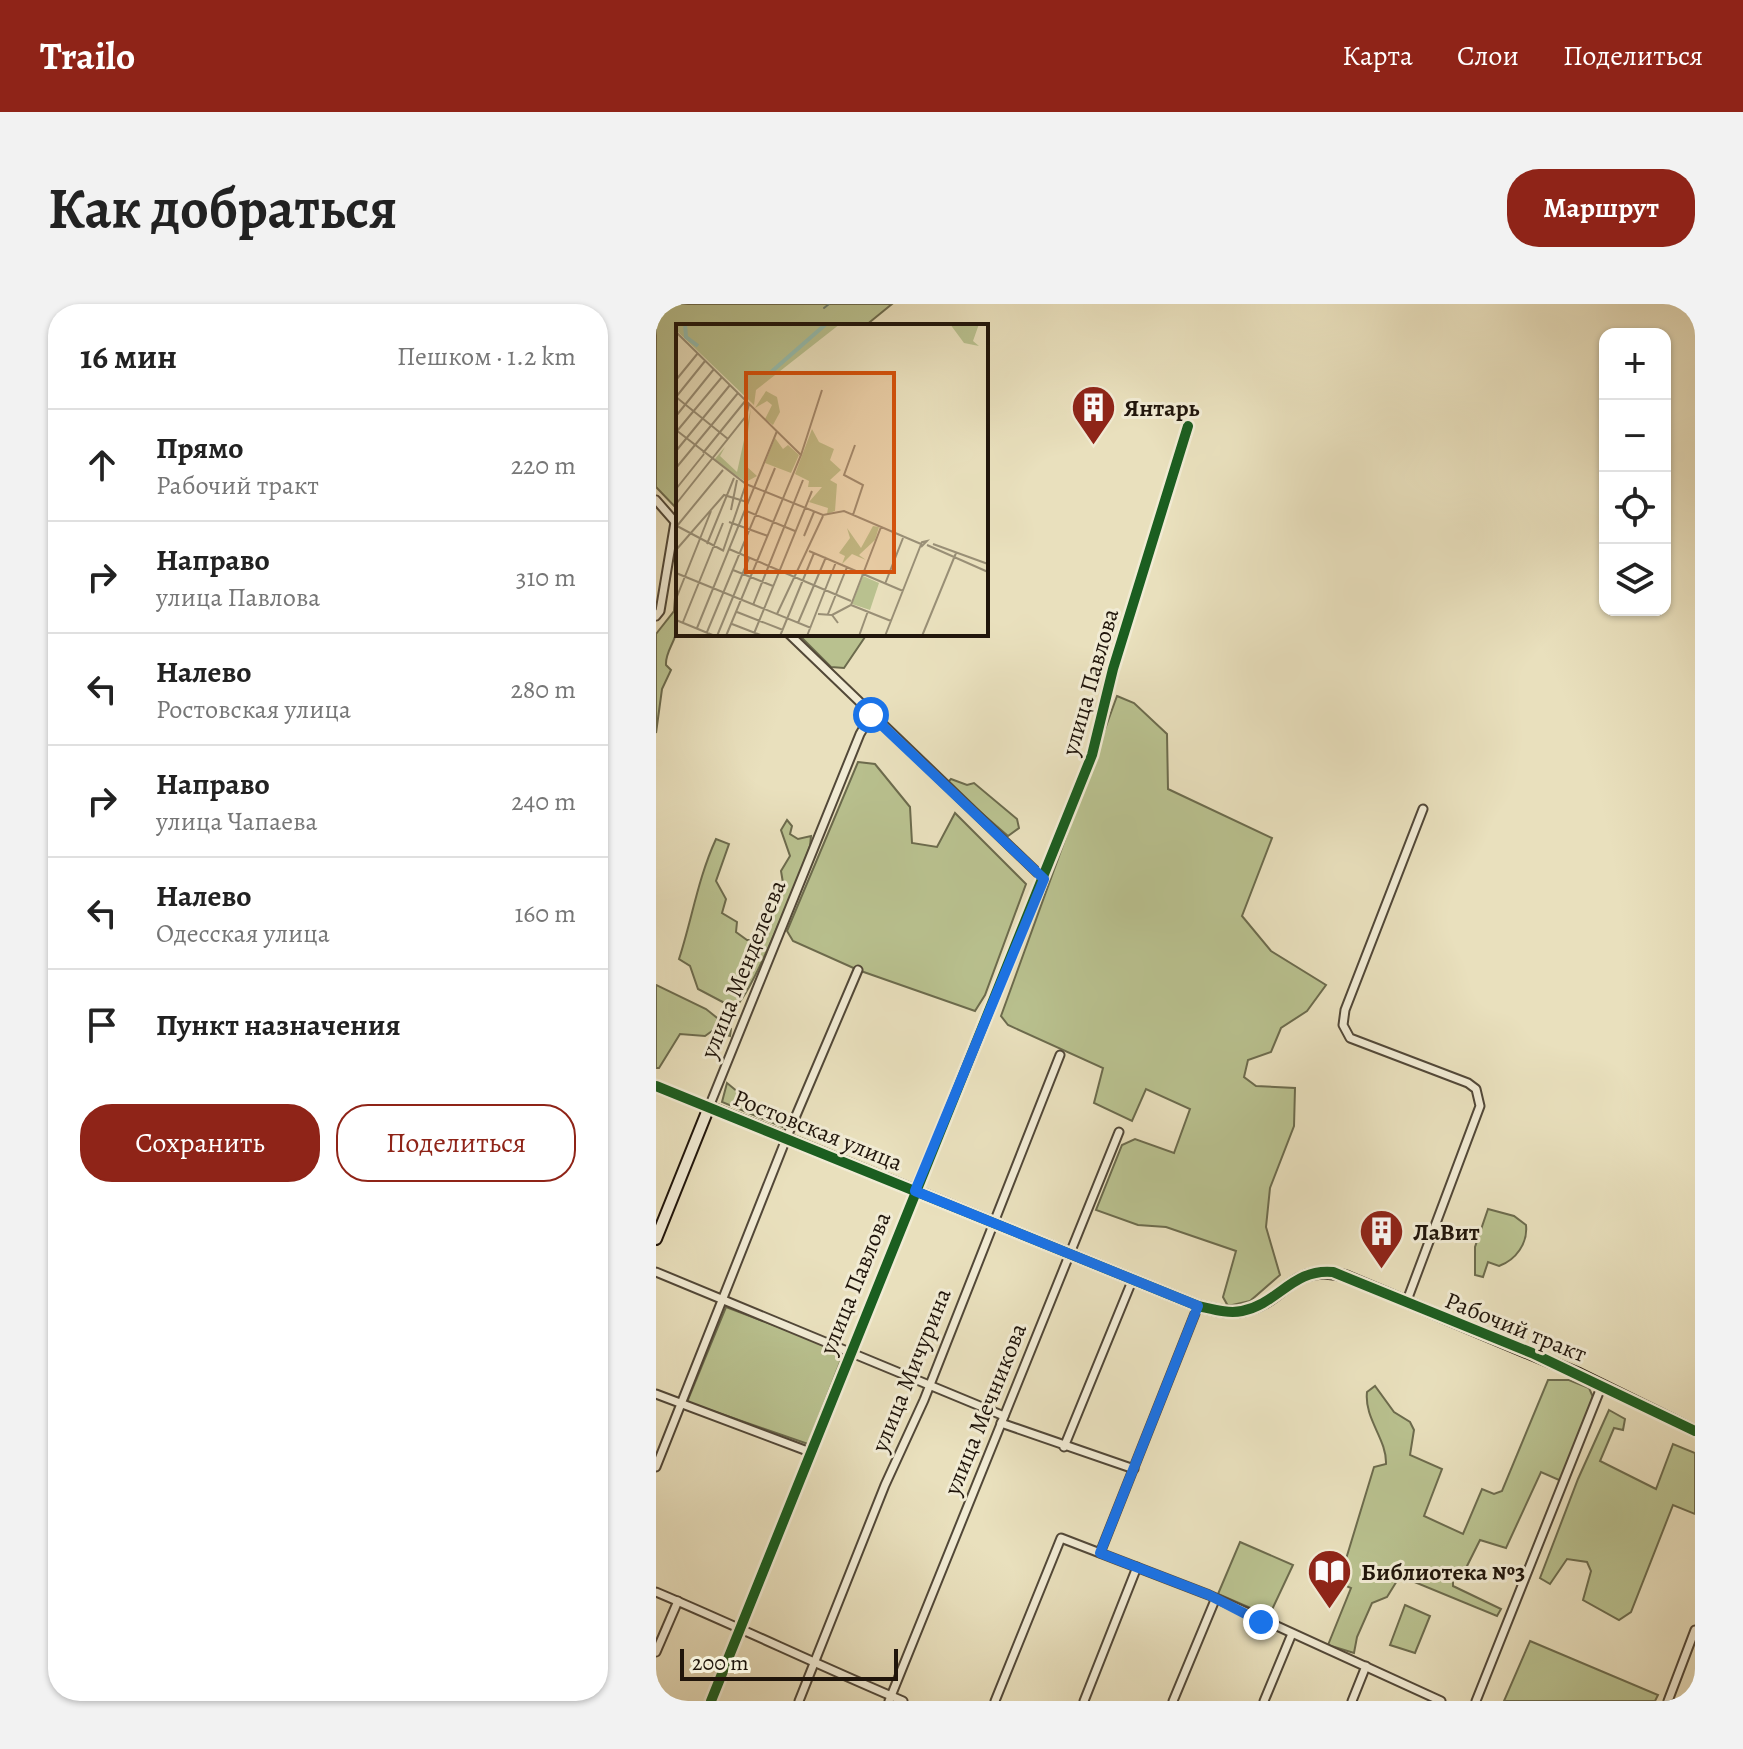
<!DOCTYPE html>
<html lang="ru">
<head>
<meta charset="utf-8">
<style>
	body { margin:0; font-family:Alegreya,serif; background:#f2f2f2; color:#222 }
	.controls { position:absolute; right:24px; top:24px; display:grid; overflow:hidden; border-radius:16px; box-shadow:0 2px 6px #0004 }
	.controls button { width:72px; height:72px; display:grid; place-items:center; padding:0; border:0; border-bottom:2px solid #e0e0e0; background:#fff; color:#222; font:40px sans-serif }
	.scale { position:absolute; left:24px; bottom:20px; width:218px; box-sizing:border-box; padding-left:8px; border:4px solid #20150b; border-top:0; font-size:22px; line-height:28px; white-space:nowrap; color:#20150b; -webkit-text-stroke:6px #f1ebd4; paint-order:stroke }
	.stop { position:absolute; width:24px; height:24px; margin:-18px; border:6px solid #1a73e8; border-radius:50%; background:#fff }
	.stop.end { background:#1a73e8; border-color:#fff; box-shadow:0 2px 8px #0008 }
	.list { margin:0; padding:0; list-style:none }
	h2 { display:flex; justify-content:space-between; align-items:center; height:104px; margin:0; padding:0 32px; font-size:34px }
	h2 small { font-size:26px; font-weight:400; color:#767676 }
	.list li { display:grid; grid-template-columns:52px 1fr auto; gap:24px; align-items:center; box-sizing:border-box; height:112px; padding:0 32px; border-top:2px solid #e0e0e0 }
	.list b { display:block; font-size:30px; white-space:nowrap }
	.list p { margin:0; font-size:26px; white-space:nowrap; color:#767676 }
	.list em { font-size:26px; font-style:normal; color:#767676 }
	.actions { display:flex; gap:16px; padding:24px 32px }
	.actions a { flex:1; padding:18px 0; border:2px solid #8f2418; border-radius:32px; text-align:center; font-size:28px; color:#8f2418 }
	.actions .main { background:#8f2418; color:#fff }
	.icon { flex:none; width:44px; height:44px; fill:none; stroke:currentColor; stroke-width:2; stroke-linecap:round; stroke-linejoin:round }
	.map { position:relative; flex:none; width:1039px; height:1397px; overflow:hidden; border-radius:32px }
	header { display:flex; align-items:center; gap:48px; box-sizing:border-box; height:112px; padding:0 40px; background:#8f2418; color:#fff }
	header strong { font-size:38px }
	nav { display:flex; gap:44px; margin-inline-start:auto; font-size:28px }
	.intro { display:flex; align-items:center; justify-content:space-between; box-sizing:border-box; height:192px; padding:0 48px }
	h1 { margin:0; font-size:56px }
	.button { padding:20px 36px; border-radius:32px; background:#8f2418; color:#fff; font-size:28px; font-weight:700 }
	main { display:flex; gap:48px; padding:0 48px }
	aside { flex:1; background:#fff; border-radius:32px; box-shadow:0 2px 6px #0004 }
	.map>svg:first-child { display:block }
	.green { fill:#b9c18f; stroke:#6c6b4d; stroke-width:2 }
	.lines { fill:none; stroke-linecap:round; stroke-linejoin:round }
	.stream { stroke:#677a6d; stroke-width:2 }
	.street-casing { stroke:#524838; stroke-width:11 }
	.secondary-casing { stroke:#20150b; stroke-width:14 }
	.street { stroke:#f1ebd4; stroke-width:7 }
	.secondary { stroke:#f1ebd4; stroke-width:10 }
	.cycleway-casing { stroke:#f1ebd4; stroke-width:15 }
	.cycleway { stroke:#1b5e20; stroke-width:10 }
	.route { stroke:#1a73e8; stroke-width:10 }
	.labels { text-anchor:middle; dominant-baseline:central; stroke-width:6; stroke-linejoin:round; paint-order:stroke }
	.poi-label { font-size:24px; font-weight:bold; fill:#20150b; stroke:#f1ebd4; text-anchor:start }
	.street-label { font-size:24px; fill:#20150b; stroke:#f1ebd4 }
	.inset-river { fill:none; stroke:#97bdae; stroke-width:4 }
	.inset-road { fill:none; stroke:#998f76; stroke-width:2 }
	.view { fill:#d4520c; fill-opacity:0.15; stroke:#d4520c; stroke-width:4 }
	.inset-edge { fill:none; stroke:#20150b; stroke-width:4 }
</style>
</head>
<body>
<header>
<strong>Trailo</strong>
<nav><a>Карта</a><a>Слои</a><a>Поделиться</a></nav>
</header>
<div class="intro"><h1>Как добраться</h1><a class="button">Маршрут</a></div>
<main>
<aside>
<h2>16 мин<small>Пешком · 1.2 km</small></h2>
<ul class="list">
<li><svg class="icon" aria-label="ahead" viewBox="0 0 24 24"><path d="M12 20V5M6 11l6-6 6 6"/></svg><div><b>Прямо</b><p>Рабочий тракт</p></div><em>220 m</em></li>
<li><svg class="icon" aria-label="right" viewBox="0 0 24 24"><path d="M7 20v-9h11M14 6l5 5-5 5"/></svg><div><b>Направо</b><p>улица Павлова</p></div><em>310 m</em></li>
<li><svg class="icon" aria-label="left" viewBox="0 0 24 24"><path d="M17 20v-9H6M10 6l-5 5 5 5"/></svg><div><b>Налево</b><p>Ростовская улица</p></div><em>280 m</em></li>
<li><svg class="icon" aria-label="right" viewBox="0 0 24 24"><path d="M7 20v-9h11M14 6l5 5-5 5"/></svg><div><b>Направо</b><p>улица Чапаева</p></div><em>240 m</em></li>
<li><svg class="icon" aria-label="left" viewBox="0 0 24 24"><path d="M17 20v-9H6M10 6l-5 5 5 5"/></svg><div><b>Налево</b><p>Одесская улица</p></div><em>160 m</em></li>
<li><svg class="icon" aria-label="arrive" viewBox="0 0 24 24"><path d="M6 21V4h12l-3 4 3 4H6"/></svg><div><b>Пункт назначения</b></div></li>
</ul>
<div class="actions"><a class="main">Сохранить</a><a>Поделиться</a></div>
</aside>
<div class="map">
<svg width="1039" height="1397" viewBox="0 0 1039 1397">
	<rect width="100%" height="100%" fill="#e9e0bd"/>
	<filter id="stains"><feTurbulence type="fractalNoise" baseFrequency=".0025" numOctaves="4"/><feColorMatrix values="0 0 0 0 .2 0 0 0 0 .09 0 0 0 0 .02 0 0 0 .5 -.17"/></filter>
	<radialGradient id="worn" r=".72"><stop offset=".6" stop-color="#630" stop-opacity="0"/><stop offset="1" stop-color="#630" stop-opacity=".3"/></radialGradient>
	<g class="green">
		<polygon points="0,0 236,0 209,22 22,22 22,206 0,183"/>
		<path d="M22,254c0,23 3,49 -1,71 -2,14 -12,23 -11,36l5,5 -9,19 -6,44v-99l18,-23z"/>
		<polygon points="142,330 211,330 188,364 175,363"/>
		<polygon points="461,392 478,399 511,430 512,485 616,534 586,612 615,647 670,681 651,707 625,724 615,748 592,756 588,773 600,782 639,784 638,822 614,884 610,923 624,971 594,997 572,1002 567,993 580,947 510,923 482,921 440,906 466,841 479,835 518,849 534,805 490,785 476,817 438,799 447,764 352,721 345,712"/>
		<polygon points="202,458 219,460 254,503 256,539 281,543 299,509 370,580 329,691 319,707 202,666 137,637 131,627"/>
		<polygon points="295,475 311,481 318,479 361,515 363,524 352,532 291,479"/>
		<path d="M131,516l5,6 -2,8 8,5 13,-3 -1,10c-10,27 -58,150 -76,162l-36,-19 -8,-23 -11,-7c13,-40 19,-81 37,-120l13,5 -13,37 10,18 -4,14 15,9 -1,10 11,8h8l20,-48 8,-9 -2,-12 9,-15 -9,-26z"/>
		<polygon points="0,681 50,705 75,725 74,732 56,727 49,732 24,730 3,764 0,764"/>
		<polygon points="71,779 88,793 133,814 129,824 66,798"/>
		<path d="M832,905l26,7 12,9c2,18 -10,35 -27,41l-11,-4 -5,15 -8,-2v-28z"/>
		<polygon points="70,1003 188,1048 152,1140 31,1098"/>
		<path d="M892,1076h21l20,8 4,9 -30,77 -4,6 -18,-8 -35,76 -26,-8 -14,28 -13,11v7l48,23 -4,7 -97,-40 -13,21 -15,6 -15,34 -3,16 -26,-8 23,-57 -42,-18 10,-9 27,-2 28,-92 12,-3c1,-25 -22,-45 -19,-72l8,-6 19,26 16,10 4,8 -4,25 32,14 -18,47 39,18 19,-45 12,5 8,-3z"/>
		<polygon points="953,1106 969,1115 967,1126 958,1124 944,1157 1000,1185 1017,1140 1039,1149 1039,1210 1017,1201 975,1308 963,1316 927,1296 935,1267 931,1258 911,1255 894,1280 884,1274 922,1175"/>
		<polygon points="584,1238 637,1261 613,1312 562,1290"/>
		<polygon points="749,1301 774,1312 759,1349 734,1341"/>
		<polygon points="874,1337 1002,1391 999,1397 848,1397"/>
	</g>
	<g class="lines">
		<polyline class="stream" points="168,4 173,0"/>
		<defs>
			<g id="street">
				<polyline points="0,196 20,219"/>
				<polyline points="0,312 4,307 19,218"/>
				<polyline points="133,330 388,575"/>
				<polyline points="0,782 53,803 204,430 215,411"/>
				<polyline points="0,968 348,1112"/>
				<polyline points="750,999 824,802 820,785 812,779 694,734 687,721 689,706 767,505"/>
				<polyline points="0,1090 154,1148"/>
				<polyline points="345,1119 478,1165"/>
				<polyline points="408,1143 476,977"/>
				<polyline points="0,1163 130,835 202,666"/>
				<polyline points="444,1249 542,1002"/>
				<path d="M0,1288c83,35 164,74 247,109"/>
				<polyline points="0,1348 22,1297"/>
				<polyline points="55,1397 436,451 457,365 532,122"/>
				<polyline points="143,1397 229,1181 268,1096 404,751"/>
				<polyline points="233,1397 463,828"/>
				<polyline points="339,1397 405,1234 553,1291 785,1397"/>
				<polyline points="428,1397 481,1263"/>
				<polyline points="517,1397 559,1296"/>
				<polyline points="608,1397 635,1332"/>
				<polyline points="696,1397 710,1362"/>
				<polyline points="820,1397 946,1081"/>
				<polyline points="1012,1397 1039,1326"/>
			</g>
			<path id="secondary" d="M0,935l53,-132 489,199c14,3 30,8 44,5 44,-8 48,-50 103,-35l234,98 116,57"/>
		</defs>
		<use href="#street" class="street-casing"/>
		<use href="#secondary" class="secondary-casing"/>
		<use href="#street" class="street"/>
		<use href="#secondary" class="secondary"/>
		<defs>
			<g id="cycleway">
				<path d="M0,782l542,220c14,3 30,8 44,5 36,-7 51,-43 91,-39l199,81 163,78"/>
				<polyline points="55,1397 436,451 457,365 532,122"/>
			</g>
		</defs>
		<use href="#cycleway" class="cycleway-casing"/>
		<use href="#cycleway" class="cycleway"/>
	</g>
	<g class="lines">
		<polyline class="route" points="215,411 388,575 259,887 542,1002 444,1249 553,1291 605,1318"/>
	</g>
	<defs>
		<symbol id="building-pin" viewBox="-11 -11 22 30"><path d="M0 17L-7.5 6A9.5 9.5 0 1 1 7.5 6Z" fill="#8f2418" stroke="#f1ebd4"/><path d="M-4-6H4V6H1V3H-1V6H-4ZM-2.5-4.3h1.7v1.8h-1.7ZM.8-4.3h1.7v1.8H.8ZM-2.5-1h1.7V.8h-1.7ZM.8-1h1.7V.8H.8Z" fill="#fff"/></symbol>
		<symbol id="library-pin" viewBox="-11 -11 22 30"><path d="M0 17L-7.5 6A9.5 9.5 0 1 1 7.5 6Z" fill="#8f2418" stroke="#f1ebd4"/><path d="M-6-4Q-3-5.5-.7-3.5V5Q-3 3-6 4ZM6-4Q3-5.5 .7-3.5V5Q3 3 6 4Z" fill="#fff"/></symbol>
	</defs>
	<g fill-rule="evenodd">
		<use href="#building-pin" x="412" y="78" width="51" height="69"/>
		<use href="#building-pin" x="700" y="902" width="51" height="69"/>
		<use href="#library-pin" x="648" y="1242" width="51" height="69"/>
	</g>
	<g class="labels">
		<g class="poi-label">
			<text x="468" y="104">Янтарь</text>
			<text x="757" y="928">ЛаВит</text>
			<text x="705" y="1268">Библиотека №3</text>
		</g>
		<g class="street-label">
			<text transform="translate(434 378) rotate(-74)">улица Павлова</text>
			<text transform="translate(87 665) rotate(-68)">улица Менделеева</text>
			<text transform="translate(162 826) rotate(22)">Ростовская улица</text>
			<text transform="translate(199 979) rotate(-68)">улица Павлова</text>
			<text transform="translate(860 1023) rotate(22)">Рабочий тракт</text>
			<text transform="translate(255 1066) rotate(-68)">улица Мичурина</text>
			<text transform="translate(329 1105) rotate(-68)">улица Мечникова</text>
		</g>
	</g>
	<g transform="translate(20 20)">
		<rect width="312" height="312" fill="#e9e0bd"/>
		<path d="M0,0h164l-84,66 -2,15 -78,-75zM274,0h29l-6,17 6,5 -15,-3zM90,67l11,6 3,15 -7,13 -8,-6 7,-14 -5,-4 -12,7zM75,84l-7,56 13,12 -11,6 -32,-22 11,-13 -5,9 17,16zM136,105l7,13 15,7 -4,11 11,10 -11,10 7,4 -2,27 -8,3 1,-6 -19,-6 13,-15h-14l1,-6 -14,-7zM99,114l8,11 5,-4 11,10 -8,18 -26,-10zM197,202l6,1 -4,13 -16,15 7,5 -14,-6 -10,10 3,-8 -6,-3 11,-15 -3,-10 14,20zM187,252l16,7 -9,27 -18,-6z" fill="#b9c18f"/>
		<path class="inset-river" d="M9,0l1,13 12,9M94,49l56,-49"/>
		<path class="inset-road" d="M0,8l125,123M0,56l22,-27M0,73l52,42M0,73l29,-36M0,92l38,-47M0,106l70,54 77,31 21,-4 77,33M1,107l45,-54M0,127l54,-66M27,129l43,-53M0,144l62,-75M0,165l28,-35M0,180l70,-88 3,-12M55,186l6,-30M68,186l51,21M177,191l10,-30 -19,-10 11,-30M53,198l39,14M1,202l46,-56M1,202l47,25M128,212l10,-24M31,220l27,-66M257,220l55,20M251,221l61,27M53,225l122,52M0,226l48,-55 23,7M47,227l23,-67M133,227l94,40M57,246l40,16M0,249l135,55M209,260l18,-46M0,275l35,-88M77,281l50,-125M175,281l40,16M61,288l46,18M101,290l46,-98M142,290l14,1 6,8M152,290l19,-47M156,291l19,-10 30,-78M0,296l39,16M7,298l40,-99M122,299l28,-66M56,300l31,12M21,304l80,-197M31,308l68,-164M41,312l32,-78M50,312l75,-181 21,-65M77,312l59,-145M104,312l34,-83M131,312l29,-74M183,312l9,-25M209,312l37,-94 5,-1 -6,6M246,312l34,-83"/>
		<path class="view" d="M70,49h148v199h-148z"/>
		<rect width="312" height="312" class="inset-edge"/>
	</g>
	<rect width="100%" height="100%" filter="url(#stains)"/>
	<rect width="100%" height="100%" fill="url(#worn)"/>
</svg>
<div class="controls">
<button>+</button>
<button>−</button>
<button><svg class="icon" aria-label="locate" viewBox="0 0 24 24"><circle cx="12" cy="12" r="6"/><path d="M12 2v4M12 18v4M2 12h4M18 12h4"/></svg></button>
<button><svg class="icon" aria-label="layers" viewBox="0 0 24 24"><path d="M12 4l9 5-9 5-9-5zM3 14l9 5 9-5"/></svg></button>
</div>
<div class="scale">200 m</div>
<div class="stop" style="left:215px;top:411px"></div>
<div class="stop end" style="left:605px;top:1318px"></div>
</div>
</main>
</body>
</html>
